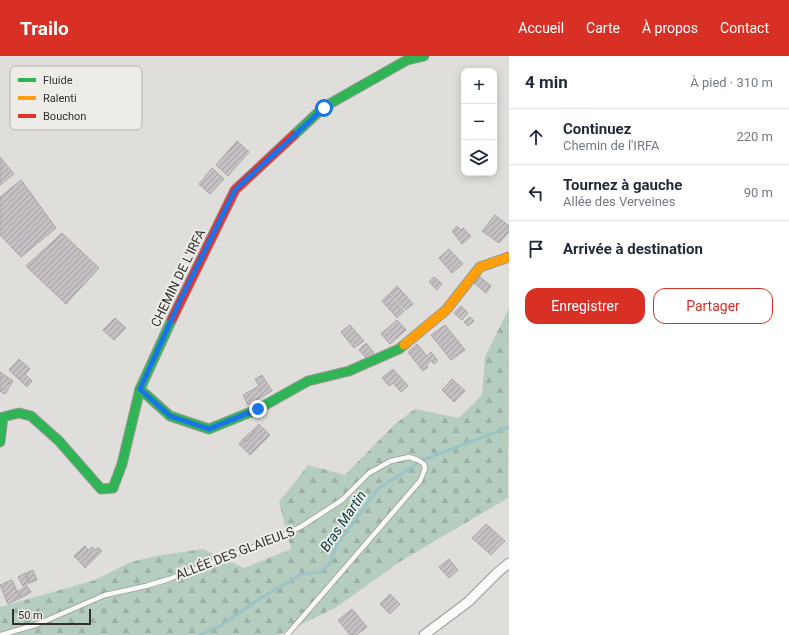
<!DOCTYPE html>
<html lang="fr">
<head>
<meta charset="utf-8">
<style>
	body { margin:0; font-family:Roboto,sans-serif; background:#f2f2f3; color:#1f2937 }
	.controls { position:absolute; right:12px; top:12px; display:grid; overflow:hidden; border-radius:8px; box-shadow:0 2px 10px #0003 }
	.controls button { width:36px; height:36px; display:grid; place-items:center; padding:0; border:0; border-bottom:1px solid #e0e1e3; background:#fff; color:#1f2937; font:20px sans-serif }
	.scale { position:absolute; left:12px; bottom:10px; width:79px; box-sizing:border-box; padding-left:4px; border:2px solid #32312f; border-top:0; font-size:11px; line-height:14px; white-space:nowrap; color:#32312f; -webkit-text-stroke:3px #edece6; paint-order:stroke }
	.stop { position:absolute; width:12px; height:12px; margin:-9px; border:3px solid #1a73e8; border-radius:50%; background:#fff }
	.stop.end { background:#1a73e8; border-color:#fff; box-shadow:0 1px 4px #0008 }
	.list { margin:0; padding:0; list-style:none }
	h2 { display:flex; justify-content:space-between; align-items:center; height:52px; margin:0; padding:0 16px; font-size:17px }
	h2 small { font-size:13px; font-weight:400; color:#747a83 }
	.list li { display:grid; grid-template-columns:26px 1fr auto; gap:12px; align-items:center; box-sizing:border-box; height:56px; padding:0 16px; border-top:1px solid #e0e1e3 }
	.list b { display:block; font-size:15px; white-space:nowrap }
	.list p { margin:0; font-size:13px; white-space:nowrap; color:#747a83 }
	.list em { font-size:13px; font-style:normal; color:#747a83 }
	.actions { display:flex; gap:8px; padding:12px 16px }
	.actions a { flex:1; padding:9px 0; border:1px solid #d93025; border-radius:12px; text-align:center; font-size:14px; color:#d93025 }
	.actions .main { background:#d93025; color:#fff }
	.icon { flex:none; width:22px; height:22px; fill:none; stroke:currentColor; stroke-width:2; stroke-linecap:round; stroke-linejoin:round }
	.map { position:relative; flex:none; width:509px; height:579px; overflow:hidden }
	header { display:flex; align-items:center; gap:24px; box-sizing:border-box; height:56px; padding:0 20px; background:#d93025; color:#fff }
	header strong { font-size:19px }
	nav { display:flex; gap:22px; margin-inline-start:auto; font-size:14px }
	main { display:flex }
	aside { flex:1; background:#fff }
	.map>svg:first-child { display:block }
	.forest { fill:url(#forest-firs) }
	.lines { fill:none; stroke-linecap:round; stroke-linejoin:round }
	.stream { stroke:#9cc3c7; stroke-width:3 }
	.building { fill:url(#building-hatch); stroke:#aaa8a7 }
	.lane-casing { stroke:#9b9a97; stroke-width:6 }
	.street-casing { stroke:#9b9a97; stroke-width:11 }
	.fast-casing { stroke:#9b9a97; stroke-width:11 }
	.slow-casing { stroke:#9b9a97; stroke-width:11 }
	.jam-casing { stroke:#9b9a97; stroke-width:11 }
	.lane { stroke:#fafaf9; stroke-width:4.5 }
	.street { stroke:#fafaf9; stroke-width:9 }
	.fast { stroke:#30b455; stroke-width:9 }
	.slow { stroke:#ff9f0a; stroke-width:9 }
	.jam { stroke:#e5322d; stroke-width:9 }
	.route { stroke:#1a73e8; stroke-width:5 }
	.labels { text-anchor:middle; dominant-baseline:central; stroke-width:4; stroke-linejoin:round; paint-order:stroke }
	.street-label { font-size:13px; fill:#32312f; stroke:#edece6 }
	.water-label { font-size:14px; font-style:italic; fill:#033b41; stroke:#edece6 }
	.key { fill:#edece6; stroke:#b5b4af; stroke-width:1 }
	.key-label { font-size:11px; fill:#32312f }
</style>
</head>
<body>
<header>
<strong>Trailo</strong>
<nav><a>Accueil</a><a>Carte</a><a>À propos</a><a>Contact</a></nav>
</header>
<main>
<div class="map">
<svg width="509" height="579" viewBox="0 0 509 579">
	<defs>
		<pattern id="forest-firs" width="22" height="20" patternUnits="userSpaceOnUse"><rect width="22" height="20" fill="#b4cdbf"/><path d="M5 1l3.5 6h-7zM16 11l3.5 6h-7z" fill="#9bb0a4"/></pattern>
		<pattern id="building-hatch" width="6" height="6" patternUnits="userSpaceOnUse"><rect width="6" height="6" fill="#c6bfc3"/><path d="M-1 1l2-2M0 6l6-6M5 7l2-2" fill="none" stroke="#a19c9f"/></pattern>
	</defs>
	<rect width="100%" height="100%" fill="#dfdeda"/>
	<polygon class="forest" points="509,252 508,442 401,505 335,552 279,579 0,579 0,551 95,524 131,506 156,500 203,493 244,512 291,493 279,446 308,409 345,419 394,369 415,353 459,362 482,339 485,301"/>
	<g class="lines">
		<polyline class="stream" points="200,579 208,575 219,571 259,543 302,518 320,516 326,512 330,507 337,488 378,433 423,404 509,371"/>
	</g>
	<g class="building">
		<polygon points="237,85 249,96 228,120 216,109"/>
		<polygon points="0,101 14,118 0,129"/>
		<polygon points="212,112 224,123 210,138 199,128"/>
		<polygon points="21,124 56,172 21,201 0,179 0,141"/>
		<polygon points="495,159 509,170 509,176 499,187 482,175"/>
		<polygon points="457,170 461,174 463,172 471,180 462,188 452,175"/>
		<polygon points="62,177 99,212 66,248 26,210"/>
		<polygon points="449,193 463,208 452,217 439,202"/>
		<polygon points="479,220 491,230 486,237 474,227"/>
		<polygon points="434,221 442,228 437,234 429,226"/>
		<polygon points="397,230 413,248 406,254 390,237"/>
		<polygon points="389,238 404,255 397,262 382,245"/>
		<polygon points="461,250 468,257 462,264 454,257"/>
		<polygon points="470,261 474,265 468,270 464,266"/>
		<polygon points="115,262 126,272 114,284 103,274"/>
		<polygon points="397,264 406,274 390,288 381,278"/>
		<polygon points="350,269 364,285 354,292 341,276"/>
		<polygon points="445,269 465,294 451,304 431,279"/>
		<polygon points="366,287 374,297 367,303 359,294"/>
		<polygon points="417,288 427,300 431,296 438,305 434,308 431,305 426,309 428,311 423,315 408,296"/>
		<polygon points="19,303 30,313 25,318 32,325 27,331 9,314"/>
		<polygon points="393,313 408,330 401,336 393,327 389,330 382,322"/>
		<polygon points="0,316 13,325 5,338 0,335"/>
		<polygon points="262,319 272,335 248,349 243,339 259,330 255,323"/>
		<polygon points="452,323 465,335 454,346 442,334"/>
		<polygon points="259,368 270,379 250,399 239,388 243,383 246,386 255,377 252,375"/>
		<polygon points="252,375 255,377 246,386 243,383"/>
		<polygon points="486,468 505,485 491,499 472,482"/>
		<polygon points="85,490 88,494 78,504 74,500"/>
		<polygon points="92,491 96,494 98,491 102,495 85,512 78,504"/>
		<polygon points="449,503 458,514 449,522 439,511"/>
		<polygon points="33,514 37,524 30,527 26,517"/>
		<polygon points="25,517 29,527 23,530 18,521"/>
		<polygon points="12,524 20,542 8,548 0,529"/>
		<polygon points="27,530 31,536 21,542 18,535"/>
		<polygon points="390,538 400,548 390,558 380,548"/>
		<polygon points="352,553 367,571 356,579 350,579 338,564"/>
	</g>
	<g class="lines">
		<defs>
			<polyline id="lane" points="1,579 38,568 105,539 146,530 169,523 280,481 302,470 342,444 369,417 391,405 409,401 418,404 424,408 425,413 420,425 287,579"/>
			<polyline id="street" points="424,579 468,546 497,517 509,507"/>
			<g id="fast">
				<polyline points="294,79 324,51 407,4 424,0"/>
				<polyline points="140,333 170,360 209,373 258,353 308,325 349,315 399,293 404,289"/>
				<polyline points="0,386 3,361 19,357 31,360 59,385 101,433 113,432 122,408 140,333 172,263"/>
			</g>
			<polyline id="slow" points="404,289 446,254 480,211 509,201"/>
			<polyline id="jam" points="172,263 235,134 294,79"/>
		</defs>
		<use href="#lane" class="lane-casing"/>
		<use href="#street" class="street-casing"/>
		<use href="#fast" class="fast-casing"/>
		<use href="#slow" class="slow-casing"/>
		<use href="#jam" class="jam-casing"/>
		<use href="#lane" class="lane"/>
		<use href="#street" class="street"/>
		<use href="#fast" class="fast"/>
		<use href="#slow" class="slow"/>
		<use href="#jam" class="jam"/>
	</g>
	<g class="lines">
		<polyline class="route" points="258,353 209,373 170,360 140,333 179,247 235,134 324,52"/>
	</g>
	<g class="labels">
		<g class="street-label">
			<text transform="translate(178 222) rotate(-64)">CHEMIN DE L'IRFA</text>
			<text transform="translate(235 497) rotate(-21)">ALLÉE DES GLAIEULS</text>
		</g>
		<g class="water-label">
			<text transform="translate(343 465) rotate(-56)">Bras Martin</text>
		</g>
	</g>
	<rect x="10" y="10" width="132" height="64" rx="6" class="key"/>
	<rect x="18" y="22" width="18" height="4" fill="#30b455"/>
	<rect x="18" y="40" width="18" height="4" fill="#ff9f0a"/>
	<rect x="18" y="58" width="18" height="4" fill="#e5322d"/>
	<g class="key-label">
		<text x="43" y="28">Fluide</text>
		<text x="43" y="46">Ralenti</text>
		<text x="43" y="64">Bouchon</text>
	</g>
</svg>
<div class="controls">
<button>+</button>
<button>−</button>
<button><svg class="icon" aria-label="layers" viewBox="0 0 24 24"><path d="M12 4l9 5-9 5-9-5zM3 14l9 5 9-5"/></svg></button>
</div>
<div class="scale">50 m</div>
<div class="stop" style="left:324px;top:52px"></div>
<div class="stop end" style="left:258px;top:353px"></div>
</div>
<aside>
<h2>4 min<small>À pied · 310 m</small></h2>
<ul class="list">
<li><svg class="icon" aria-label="ahead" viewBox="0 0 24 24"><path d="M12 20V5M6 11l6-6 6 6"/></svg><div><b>Continuez</b><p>Chemin de l'IRFA</p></div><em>220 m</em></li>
<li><svg class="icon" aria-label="left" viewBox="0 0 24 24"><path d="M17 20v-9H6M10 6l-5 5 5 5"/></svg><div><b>Tournez à gauche</b><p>Allée des Verveines</p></div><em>90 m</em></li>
<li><svg class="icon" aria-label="arrive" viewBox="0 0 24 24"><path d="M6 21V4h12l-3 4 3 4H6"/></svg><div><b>Arrivée à destination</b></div></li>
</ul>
<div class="actions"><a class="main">Enregistrer</a><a>Partager</a></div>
</aside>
</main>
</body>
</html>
